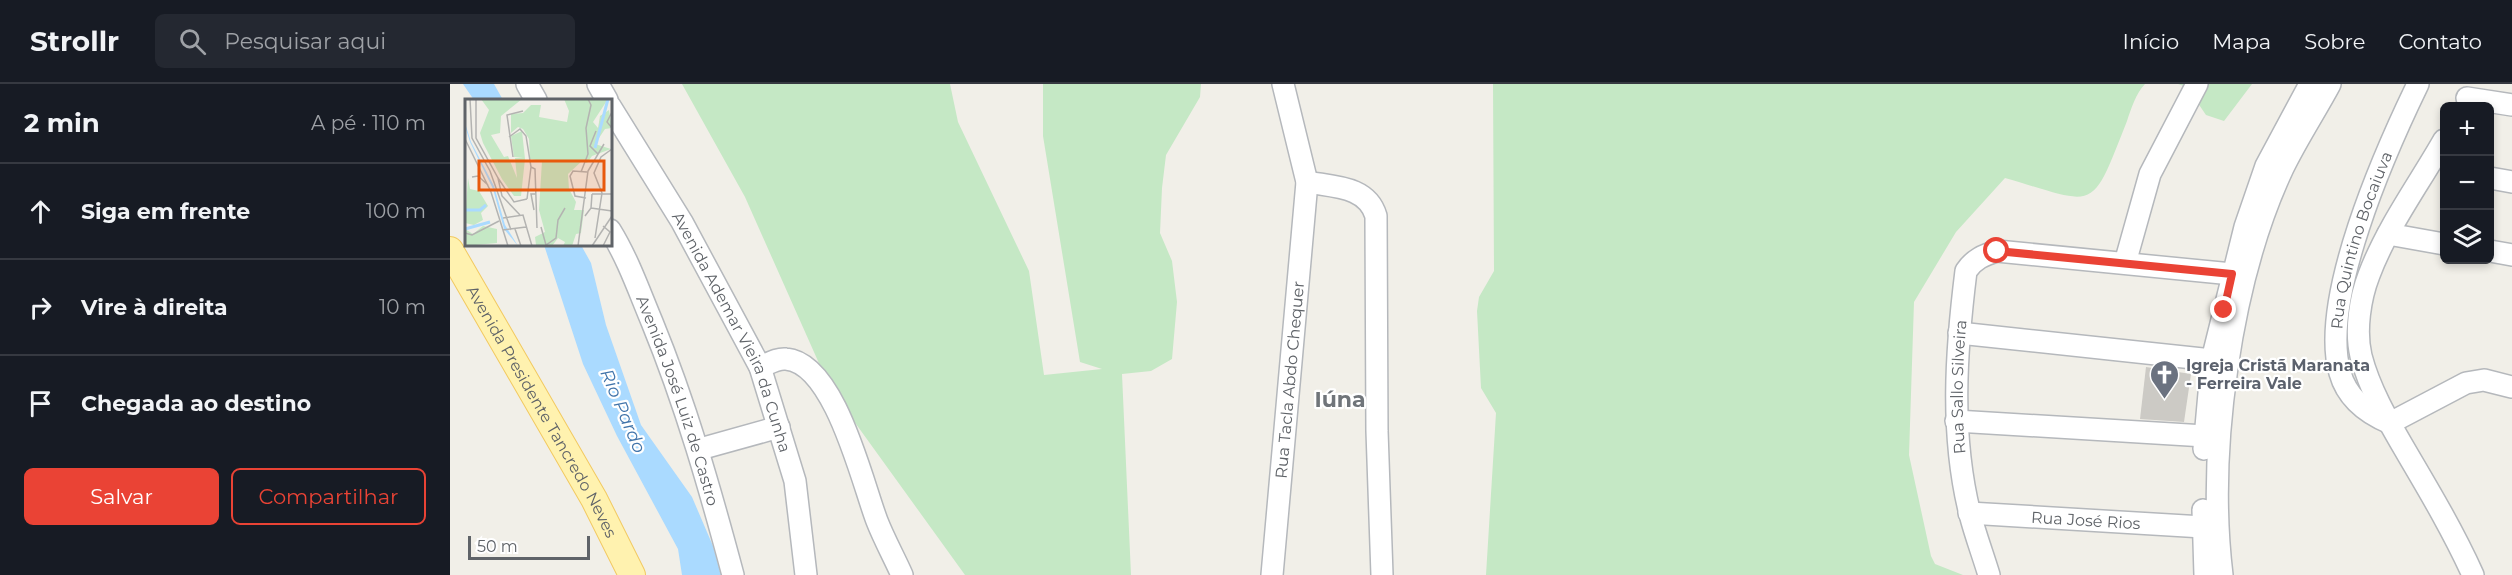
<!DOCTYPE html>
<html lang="pt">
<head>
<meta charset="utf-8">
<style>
	body { margin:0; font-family:Montserrat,sans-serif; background:#242831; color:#f1f3f6 }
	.controls { position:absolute; right:18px; top:18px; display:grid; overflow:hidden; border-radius:9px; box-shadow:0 3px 9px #0003 }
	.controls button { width:54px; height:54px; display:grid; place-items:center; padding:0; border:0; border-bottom:2px solid #363941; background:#171b24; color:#f1f3f6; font:30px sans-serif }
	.scale { position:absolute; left:18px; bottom:15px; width:122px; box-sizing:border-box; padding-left:6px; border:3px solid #5f6368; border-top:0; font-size:16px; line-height:21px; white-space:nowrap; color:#5f6368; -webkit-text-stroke:4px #fff; paint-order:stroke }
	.stop { position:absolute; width:18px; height:18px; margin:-14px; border:4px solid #ea4335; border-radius:50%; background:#fff }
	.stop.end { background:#ea4335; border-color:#fff; box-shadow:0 2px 6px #0008 }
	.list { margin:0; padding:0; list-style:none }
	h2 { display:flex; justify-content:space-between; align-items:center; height:78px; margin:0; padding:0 24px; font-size:26px }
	h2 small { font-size:20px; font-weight:400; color:#9ea1a6 }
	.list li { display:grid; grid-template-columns:39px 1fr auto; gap:18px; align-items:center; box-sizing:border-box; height:96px; padding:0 24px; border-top:2px solid #363941 }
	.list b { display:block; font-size:22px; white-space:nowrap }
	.list em { font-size:20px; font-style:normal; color:#9ea1a6 }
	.actions { display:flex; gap:12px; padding:18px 24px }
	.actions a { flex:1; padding:14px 0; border:2px solid #ea4335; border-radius:9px; text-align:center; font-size:21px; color:#ea4335 }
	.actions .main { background:#ea4335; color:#fff }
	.icon { flex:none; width:33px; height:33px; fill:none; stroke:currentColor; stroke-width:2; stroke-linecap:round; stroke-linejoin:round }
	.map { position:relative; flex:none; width:2062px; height:491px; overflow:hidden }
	header { display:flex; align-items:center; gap:36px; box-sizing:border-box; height:84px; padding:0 30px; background:#171b24; border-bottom:2px solid #363941 }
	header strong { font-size:28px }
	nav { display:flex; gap:33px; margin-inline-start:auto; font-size:21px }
	.search { width:420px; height:54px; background:#242831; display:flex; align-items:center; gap:15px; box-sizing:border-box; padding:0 21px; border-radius:9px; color:#9ea1a6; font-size:22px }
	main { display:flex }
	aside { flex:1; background:#171b24 }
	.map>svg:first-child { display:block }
	.green { fill:#c5e8c5 }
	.water { fill:#aadaff }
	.building { fill:#cccac5 }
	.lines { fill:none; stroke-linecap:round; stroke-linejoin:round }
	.minor-casing { stroke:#b5b8bc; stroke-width:24 }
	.major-casing { stroke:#f2c960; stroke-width:28 }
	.minor { stroke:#fff; stroke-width:21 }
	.major { stroke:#fff2af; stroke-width:26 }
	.route { stroke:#ea4335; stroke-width:8 }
	.labels { text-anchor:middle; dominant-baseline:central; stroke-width:4.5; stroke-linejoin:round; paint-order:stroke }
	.street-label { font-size:16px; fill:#5f6368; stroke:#fff }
	.worship-label { font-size:16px; font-weight:bold; fill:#5b616d; stroke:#fff; text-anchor:start }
	.water-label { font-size:18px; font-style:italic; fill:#4174aa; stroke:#fff }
	.district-label { font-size:22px; font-weight:bold; fill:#70757a; stroke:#fff }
	.inset-river { fill:none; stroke:#aadaff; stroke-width:3 }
	.inset-road { fill:none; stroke:#b3b3b1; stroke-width:1.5 }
	.view { fill:#e8590c; fill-opacity:0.15; stroke:#e8590c; stroke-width:3 }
	.inset-edge { fill:none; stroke:#5f6368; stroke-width:3 }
</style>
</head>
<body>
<header>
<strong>Strollr</strong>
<div class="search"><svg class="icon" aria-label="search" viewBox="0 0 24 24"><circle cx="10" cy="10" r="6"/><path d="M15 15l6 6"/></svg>Pesquisar aqui</div>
<nav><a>Início</a><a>Mapa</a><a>Sobre</a><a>Contato</a></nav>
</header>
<main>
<aside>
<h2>2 min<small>A pé · 110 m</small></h2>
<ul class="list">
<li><svg class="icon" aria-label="ahead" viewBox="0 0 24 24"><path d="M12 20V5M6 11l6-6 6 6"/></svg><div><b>Siga em frente</b></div><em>100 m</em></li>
<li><svg class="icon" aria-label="right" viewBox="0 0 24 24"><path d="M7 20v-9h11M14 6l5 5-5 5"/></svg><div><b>Vire à direita</b></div><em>10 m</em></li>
<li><svg class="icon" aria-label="arrive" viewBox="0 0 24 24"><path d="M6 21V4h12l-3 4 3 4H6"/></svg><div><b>Chegada ao destino</b></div></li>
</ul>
<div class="actions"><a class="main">Salvar</a><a>Compartilhar</a></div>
</aside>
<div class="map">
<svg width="2062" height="491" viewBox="0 0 2062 491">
	<rect width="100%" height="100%" fill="#f1efe8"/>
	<g class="green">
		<polygon points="232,0 500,0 508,38 579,187 594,291 652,285 630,278 593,52 593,0 751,0 750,13 716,71 712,104 710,149 722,177 727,218 722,275 701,287 672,290 681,491 515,491 380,304 295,113"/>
		<path d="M1043,0h652c-9,9 -14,25 -18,37 -37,94 -29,84 -122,57l-49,54 -42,70 -5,153 22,101 4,8 28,11h-477l10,-162 -15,-25 -4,-77 2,-14 15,-26z"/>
		<polygon points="1728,0 1802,0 1774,37 1756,31 1737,3"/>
	</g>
	<g class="water">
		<polygon points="13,0 44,0 53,16 24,16"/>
		<polygon points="94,161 131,161 141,179 156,241 191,341 242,413 263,462 271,491 232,491 228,465 167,352 133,280"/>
	</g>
	<polygon class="building" points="1696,283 1741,290 1734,338 1690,335"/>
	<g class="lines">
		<defs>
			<g id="minor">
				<polyline points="77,0 86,16"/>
				<polyline points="148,0 157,16"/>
				<polyline points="2017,14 2062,21"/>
				<path id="s1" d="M160,22l72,116 78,145 35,114 11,94"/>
				<path d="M1994,56c-25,44 -57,87 -75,135 -9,23 -14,56 -8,81 9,35 29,68 47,99 23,39 46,78 65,120"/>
				<polyline points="2040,94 2062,98"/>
				<path d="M857,98c27,5 60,4 69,34l1,215 5,144"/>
				<path id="s2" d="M160,146c18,29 29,61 42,92 34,83 58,167 81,253"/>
				<polyline points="1938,150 1994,160"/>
				<polyline points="2040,167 2062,171"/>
				<polyline points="1675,179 1700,90 1747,0"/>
				<polyline points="1509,249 1762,276"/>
				<path d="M310,283c8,-3 17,-9 26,-8 49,4 76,123 91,162 7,18 17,36 25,54"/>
				<polyline points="1506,337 1755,352"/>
				<path id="s3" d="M1940,339c-24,-10 -43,-25 -50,-50 -21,-73 45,-221 78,-289"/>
				<polyline points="1940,339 2016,299 2034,296 2062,303"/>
				<polyline points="250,365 329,343"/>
				<polyline points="1754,365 1762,276 1795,143 1816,82 1860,0"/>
				<polyline points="1753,426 1755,491"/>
				<path id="s4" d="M1519,429l234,14"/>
				<path id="s5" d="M822,491l35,-393 -24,-98"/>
				<path id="s6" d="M1539,491c-6,-20 -14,-41 -19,-61 -20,-80 -14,-163 -4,-243 8,-12 18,-16 31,-20l235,23"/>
				<path d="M1772,491c-15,-124 8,-294 61,-407 14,-29 32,-56 47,-84"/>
			</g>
			<g id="major">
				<path id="s7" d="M0,166l144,249 38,76"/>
			</g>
		</defs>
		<use href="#minor" class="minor-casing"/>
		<use href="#major" class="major-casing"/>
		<use href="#minor" class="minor"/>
		<use href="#major" class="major"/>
	</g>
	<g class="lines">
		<polyline class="route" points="1547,167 1782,190 1774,226"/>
	</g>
	<defs>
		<symbol id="church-pin" viewBox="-11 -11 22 30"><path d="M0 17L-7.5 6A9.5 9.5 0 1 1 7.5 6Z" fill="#6b7280" stroke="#fff"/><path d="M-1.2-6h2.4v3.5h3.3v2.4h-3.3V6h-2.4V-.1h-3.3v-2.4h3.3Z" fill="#fff"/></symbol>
	</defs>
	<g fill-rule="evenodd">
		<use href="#church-pin" x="1698" y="274" width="33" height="45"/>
	</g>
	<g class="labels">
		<g class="street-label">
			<text stroke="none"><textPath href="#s3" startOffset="210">Rua Quintino Bocaiuva</textPath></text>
			<text stroke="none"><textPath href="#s1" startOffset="258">Avenida Ademar Vieira da Cunha</textPath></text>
			<text stroke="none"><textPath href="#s5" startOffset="196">Rua Tacla Abdo Chequer</textPath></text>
			<text stroke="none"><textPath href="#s6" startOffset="192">Rua Sallo Silveira</textPath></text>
			<text stroke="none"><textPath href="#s2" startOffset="184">Avenida José Luiz de Castro</textPath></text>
			<text stroke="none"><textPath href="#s7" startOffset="186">Avenida Presidente Tancredo Neves</textPath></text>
			<text stroke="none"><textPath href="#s4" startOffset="117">Rua José Rios</textPath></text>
		</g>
		<g class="worship-label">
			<text x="1736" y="281">Igreja Cristã Maranata<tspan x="1736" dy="18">- Ferreira Vale</tspan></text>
		</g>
		<g class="water-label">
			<text transform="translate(173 327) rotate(67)">Rio Pardo</text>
		</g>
		<g class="district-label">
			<text x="890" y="315">Iúna</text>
		</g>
	</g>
	<g transform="translate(15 15)">
		<rect width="147" height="147" fill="#f1efe8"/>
		<path d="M16,0h41l-21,17 -1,17 -9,2 13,22 4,-1 9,22 -2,-20 8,-1h-9l-3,-21 11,-5 3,28 -4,37h-7l-12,-17 -19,-36 -3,-10 9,-23zM99,0h44l-15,23 5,6 2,-12 9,-6 3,18 -7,1 -10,15 16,5 -19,7 -5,7 -5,-2 -14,13 1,15 7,13 -2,8h10l-3,23 -5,1 -4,12h-9l2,-4 -7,-4 -6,8 -16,-1 -1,-8 10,-5 -6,-22 3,-49 -12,-2 -1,-20 -6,-10 -5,-2 -7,6v-19l12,-1 8,-8h10l-2,12 28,5 2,-11zM3,79l2,11 9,2 9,15 -7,7 2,7 -9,5 -9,-2zM18,127l14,3v14l-32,3v-17l8,5z" fill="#c5e8c5"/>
		<path d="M0,0v24l6,19 23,44 11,39 13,21 -14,-17 -11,-40 -23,-47 -5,-16z" fill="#aadaff"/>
		<path class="inset-river" d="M130,49l13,-49M0,111h15l6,-5M0,130l25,-7"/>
		<path class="inset-road" d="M5,0l2,39 18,33 21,59M11,0v39l22,40 4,18 18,19M147,13l-5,10 5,6M131,32l-6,15 8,8M44,38l11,-8 6,7 5,31 -4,32M0,40l26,53 17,54M48,58l-6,-42 16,-4M66,68l4,2 2,59M116,73l7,-18 -2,-26 5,-23 -3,-6M7,78l6,-1 10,9M33,79l16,24 13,-3M127,95h20M121,99l-11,-2 -5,-20 3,-5 14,1M126,109l21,3M69,111l-3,-16h5M120,117l6,-8 1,-14M38,119l20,-3 9,31M76,128l5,18 10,-7 2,-18 7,-12M50,130l6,17M38,131l23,-3M0,134l7,2 27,-14M130,139l7,-45 -8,-20 7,-16 11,-8M113,147l10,-75 16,-27M127,147l20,-30M138,147l7,-14 -7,-6"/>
		<path class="view" d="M14,62h125v29h-125z"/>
		<rect width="147" height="147" class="inset-edge"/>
	</g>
</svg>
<div class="controls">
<button>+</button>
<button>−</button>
<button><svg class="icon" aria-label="layers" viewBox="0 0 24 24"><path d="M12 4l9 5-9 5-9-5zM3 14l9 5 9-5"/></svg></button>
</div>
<div class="scale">50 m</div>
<div class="stop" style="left:1547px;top:167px"></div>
<div class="stop end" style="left:1774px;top:226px"></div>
</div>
</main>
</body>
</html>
